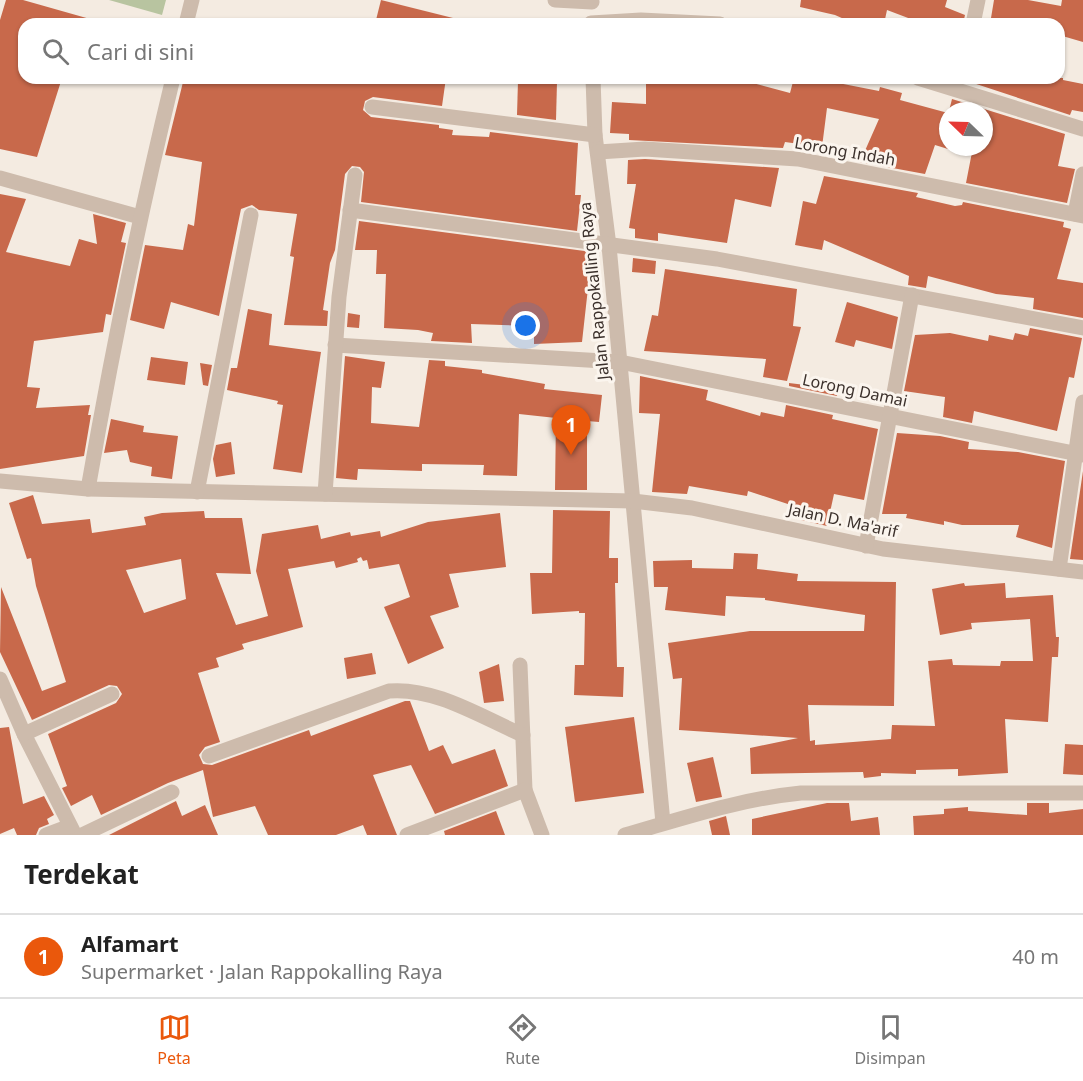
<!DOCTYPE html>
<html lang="id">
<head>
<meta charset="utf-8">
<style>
	body { margin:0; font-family:"Noto Sans",sans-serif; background:#f2f2f2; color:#222 }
	.compass { position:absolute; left:939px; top:102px; width:54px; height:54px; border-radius:50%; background:#fff; box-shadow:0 2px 4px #0004; rotate:293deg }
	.you { position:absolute; left:526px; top:326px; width:21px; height:21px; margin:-15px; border:4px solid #fff; border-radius:50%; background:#1a73e8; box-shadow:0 0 0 9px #1a73e833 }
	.badge { display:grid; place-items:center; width:39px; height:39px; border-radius:50%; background:#ea580c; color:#fff; font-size:20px; font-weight:700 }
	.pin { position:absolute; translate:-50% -50px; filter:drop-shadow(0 2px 3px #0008) }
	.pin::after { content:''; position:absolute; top:32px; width:21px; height:18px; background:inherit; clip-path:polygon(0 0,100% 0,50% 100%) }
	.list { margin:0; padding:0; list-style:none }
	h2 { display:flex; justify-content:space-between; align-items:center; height:78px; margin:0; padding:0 24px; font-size:26px }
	h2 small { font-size:20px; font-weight:400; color:#767676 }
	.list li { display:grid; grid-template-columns:39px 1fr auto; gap:18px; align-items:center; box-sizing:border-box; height:84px; padding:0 24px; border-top:2px solid #e0e0e0 }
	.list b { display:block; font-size:22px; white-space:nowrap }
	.list p { margin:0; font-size:20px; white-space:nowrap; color:#767676 }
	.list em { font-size:20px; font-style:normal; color:#767676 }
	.icon { flex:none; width:33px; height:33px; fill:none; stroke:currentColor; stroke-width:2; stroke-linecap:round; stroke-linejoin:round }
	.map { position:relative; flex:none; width:1083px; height:835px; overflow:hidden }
	.search { position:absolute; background:#fff; box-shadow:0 2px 4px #0004; left:18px; right:18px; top:18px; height:66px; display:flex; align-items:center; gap:15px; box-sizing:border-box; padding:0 21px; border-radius:18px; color:#767676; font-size:22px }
	.sheet { height:162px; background:#fff }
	nav { display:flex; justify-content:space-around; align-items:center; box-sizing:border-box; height:84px; border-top:2px solid #e0e0e0; background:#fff; font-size:16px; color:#767676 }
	nav a { display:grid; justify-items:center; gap:3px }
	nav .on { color:#ea580c }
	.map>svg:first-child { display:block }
	.green { fill:#b8c4a0 }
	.building { fill:#c8694b; fill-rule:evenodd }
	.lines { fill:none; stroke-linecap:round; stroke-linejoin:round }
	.minor { stroke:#cdbbac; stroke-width:15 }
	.labels { text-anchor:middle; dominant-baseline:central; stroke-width:6; stroke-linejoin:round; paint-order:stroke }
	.street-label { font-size:16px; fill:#3b302b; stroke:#fbf5ee }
</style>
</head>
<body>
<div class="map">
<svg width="1083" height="835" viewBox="0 0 1083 835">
	<rect width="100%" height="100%" fill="#f4ebe1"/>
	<polygon class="green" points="109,0 166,0 162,15"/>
	<g class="building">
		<polygon points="6,0 23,0 90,19 89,24 24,24 24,78 62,78 37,157 0,149 0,20"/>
		<polygon points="381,0 453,18 452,24 375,24"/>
		<polygon points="801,0 947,0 945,7 965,15 963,24 924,24 887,10 884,24 853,21 853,23 835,15 800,7"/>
		<polygon points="994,0 1028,0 1061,6 1062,0 1083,0 1083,42 1059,35 1059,24 990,24"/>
		<polygon points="184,78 446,78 442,106 373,97 365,101 363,110 371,117 439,125 439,128 453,130 452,135 489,137 490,132 578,143 575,195 581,195 577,231 361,202 364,172 360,167 352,166 345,174 335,250 330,263 323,310 328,311 327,326 284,325 294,257 290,256 297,214 259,210 252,205 241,209 219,316 171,302 164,329 130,320 145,245 183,250 188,224 194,226 202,162 165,155"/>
		<polygon points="646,78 750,78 749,82 790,93 794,78 834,78 833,82 879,91 880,87 902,93 900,100 948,113 948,149 935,145 925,174 860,162 879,119 827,108 822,147 785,142 783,148 629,140 629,134 610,133 612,102 646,104"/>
		<polygon points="958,78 1063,78 1063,80 1083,84 1083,112 1072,110 1070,115"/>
		<polygon points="518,81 557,82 556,120 517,115"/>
		<polygon points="952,99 1065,134 1058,166 1075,169 1067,203 966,183 973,147 984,147 984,111 949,111"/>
		<polygon points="645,159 779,168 771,207 735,199 727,243 658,233 658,241 635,238 635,229 629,228 636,184 627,184 628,160"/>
		<polygon points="824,176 918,193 916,197 955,206 962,205 963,202 1064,222 1063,227 1071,229 1057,279 1083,283 1083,318 1033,309 1034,298 996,294 928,276 926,288 908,285 909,276 824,240 822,250 795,245 803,201 816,204"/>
		<polygon points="0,194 26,199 6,252 70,266 79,239 97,244 93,214 126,223 121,242 126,243 111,315 106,314 103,332 34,341 27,387 40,388 36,408 90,405 88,415 91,415 84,456 0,469"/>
		<polygon points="359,221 592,252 582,342 534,344 534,326 471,324 472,343 431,341 433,333 418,330 384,328 386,274 376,274 377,250 355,250"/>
		<polygon points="633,258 656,261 655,274 632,272"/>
		<polygon points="665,269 797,289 793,326 801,327 787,381 763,377 766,359 644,351 652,315 658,316"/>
		<polygon points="847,302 898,317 892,349 856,340 854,347 835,342"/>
		<polygon points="248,309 272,314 269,345 321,352 302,473 273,469 283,405 277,404 278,401 227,390 231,368 237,368"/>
		<polygon points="348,313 360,315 359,328 347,327"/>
		<polygon points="1030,328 1082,338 1074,378 1069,377 1057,431 974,411 972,423 943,417 945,397 904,391 915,335 950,333 988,341 989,335 1013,340 1015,333 1028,336"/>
		<polygon points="345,356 385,362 381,388 372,387 371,423 419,427 429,360 445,361 445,366 482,370 482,373 545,384 544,389 602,395 599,422 587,421 587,490 555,490 556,418 519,414 517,476 483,475 484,465 422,464 422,471 358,469 357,480 336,478"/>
		<polygon points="151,357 188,362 185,385 147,380"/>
		<polygon points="200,363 212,365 208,386 203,385"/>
		<polygon points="640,376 708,390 706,400 760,416 761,412 784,417 786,405 833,415 832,419 878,429 864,500 834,494 827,526 801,520 803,509 748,491 747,496 689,486 687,494 652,492 660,414 639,413"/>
		<polygon points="789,383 838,389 837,396 789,386"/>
		<polygon points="111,419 144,426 143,432 178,436 172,479 151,476 152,467 130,462 127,450 104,453"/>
		<polygon points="897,433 940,436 969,442 968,449 1018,452 1065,461 1052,548 1016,537 1019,525 962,525 944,521 944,525 906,518 907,514 882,514"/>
		<polygon points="231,442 235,474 216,477 213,459 216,445"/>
		<polygon points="1083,471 1083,560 1070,559"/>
		<path d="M33,495l9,29 48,-5 2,14 54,-8 -2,-8 18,-4 42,-2 1,7h37l9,56 -35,-1 20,52 32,-9 -12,-45 6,-37 56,-9 3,14 29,-7 1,4 29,-5 1,6 47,-15 72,-9 6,54 -57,7 10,33 -29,9 14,32 -36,16 -24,-57 26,-10 -11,-33 -30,5 -2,-9 -4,1 -2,-4 -4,2 1,3 -22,6 -2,-7 -46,8 15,58 -61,17 2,5 -28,9 3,9 -21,6 22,69 -15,5 -6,8 4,9 9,1 97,-35 2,6 94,-35h5l19,50 14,-6 9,19 43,-15 13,37 -73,28 -24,-49 -38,10 24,60h-30l-4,-10 -27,10h-68l-13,-29 -42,11 -10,-47 -35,13 -67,32 -9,-20 -21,11 -9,-18 5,-2 -19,-52 68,-31 6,-9 -5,-8 -8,-1 -77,35 -32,-68 1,-65 41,104 24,-9 -30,-96 -5,-28 -4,1 -18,-56zM181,559l5,40 -42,14 -18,-43z"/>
		<polygon points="553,510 610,511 609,558 618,558 618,583 615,583 617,667 624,667 623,697 574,695 575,665 584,665 585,613 579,613 579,611 532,614 530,573 552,573"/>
		<polygon points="734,553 758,554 757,569 798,574 797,581 896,582 894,706 808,705 810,741 815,740 815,745 891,739 892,725 935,726 928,661 952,659 953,665 1000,666 1001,661 1033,661 1030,619 971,623 972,629 940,635 932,589 964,583 965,586 1005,583 1006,598 1053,595 1056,637 1059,637 1058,657 1052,657 1048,722 1005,719 1008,773 958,776 958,769 916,770 916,774 881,773 881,776 864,778 863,772 751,774 750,748 798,738 679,730 682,678 673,679 668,643 750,631 864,631 865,615 765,600 765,598 726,596 725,616 665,610 668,587 654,587 653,561 692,560 692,568 733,569"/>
		<polygon points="372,653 376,674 347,679 344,658"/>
		<polygon points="499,664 504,701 484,703 479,672"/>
		<polygon points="634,717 644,793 575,802 565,727"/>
		<polygon points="9,727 23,804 44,796 54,815 47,819 49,824 39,828 36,835 17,835 14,828 0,834 0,728"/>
		<polygon points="1065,744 1083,745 1083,775 1063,774"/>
		<polygon points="713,757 722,797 696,802 687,763"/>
		<polygon points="176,801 182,816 205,805 218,835 109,835"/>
		<polygon points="827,803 849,803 851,821 878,817 880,835 752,835 752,819"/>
		<polygon points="1027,803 1049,803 1049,813 1083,809 1083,835 914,835 913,816 944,814 944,809 968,807 968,811 1027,815"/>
		<polygon points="496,811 505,835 445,835 444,831"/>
		<polygon points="726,816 730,835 712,835 709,821"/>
	</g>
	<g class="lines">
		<g class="minor">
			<polyline points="555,0 592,2"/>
			<polyline points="591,23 641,20 720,24"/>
			<polyline points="186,24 192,0"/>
			<polyline points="973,24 978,0"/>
			<polyline points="593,78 595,135 609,246 663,823"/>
			<polyline points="918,78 1083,129"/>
			<polyline points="372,107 595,135"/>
			<polyline points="598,152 645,149 798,159 1083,216"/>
			<polyline points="0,178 140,217"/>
			<polyline points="350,210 717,259 1083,328"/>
			<polyline points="1075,214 1083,174"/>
			<polyline points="335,345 620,362 1083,455"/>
			<polyline points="0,481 88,489 633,501 692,508 883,549 1083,572"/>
			<path d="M88,489c24,-138 52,-275 85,-411"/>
			<polyline points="197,492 251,215"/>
			<polyline points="325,494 339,297 355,175"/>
			<polyline points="866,546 912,295"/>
			<polyline points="1059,569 1083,402"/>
			<polyline points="520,665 525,790"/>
			<polyline points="0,679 24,734 75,835"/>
			<polyline points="24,734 112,694"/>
			<path d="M209,756l180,-65c46,-4 92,26 134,44"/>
			<polyline points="46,835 70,826"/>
			<polyline points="82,835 172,792"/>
			<polyline points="407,835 525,790 542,835"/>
			<path d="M625,835c59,-17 115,-36 176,-42h282"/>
		</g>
	</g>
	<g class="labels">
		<g class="street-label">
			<text transform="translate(845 151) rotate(10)">Lorong Indah</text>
			<text transform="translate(594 291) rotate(-96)">Jalan Rappokalling Raya</text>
			<text transform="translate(855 390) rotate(12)">Lorong Damai</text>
			<text transform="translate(843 520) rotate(12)">Jalan D. Ma'arif</text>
		</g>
	</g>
</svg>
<svg class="compass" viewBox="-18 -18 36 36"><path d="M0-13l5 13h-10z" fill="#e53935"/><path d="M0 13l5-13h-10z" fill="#767676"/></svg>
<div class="you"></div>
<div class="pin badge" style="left:571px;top:455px">1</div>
<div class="search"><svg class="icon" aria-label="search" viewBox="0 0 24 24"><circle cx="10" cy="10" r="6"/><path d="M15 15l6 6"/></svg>Cari di sini</div>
</div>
<section class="sheet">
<h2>Terdekat<small></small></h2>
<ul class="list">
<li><span class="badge">1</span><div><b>Alfamart</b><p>Supermarket · Jalan Rappokalling Raya</p></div><em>40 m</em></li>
</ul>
</section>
<nav>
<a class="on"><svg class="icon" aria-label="map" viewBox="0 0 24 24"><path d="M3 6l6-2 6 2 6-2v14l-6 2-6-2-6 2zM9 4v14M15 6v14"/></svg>Peta</a>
<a><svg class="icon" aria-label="directions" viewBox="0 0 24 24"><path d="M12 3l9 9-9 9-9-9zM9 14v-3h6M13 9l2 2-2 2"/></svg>Rute</a>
<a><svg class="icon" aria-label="saved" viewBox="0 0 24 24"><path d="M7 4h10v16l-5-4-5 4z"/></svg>Disimpan</a>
</nav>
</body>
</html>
